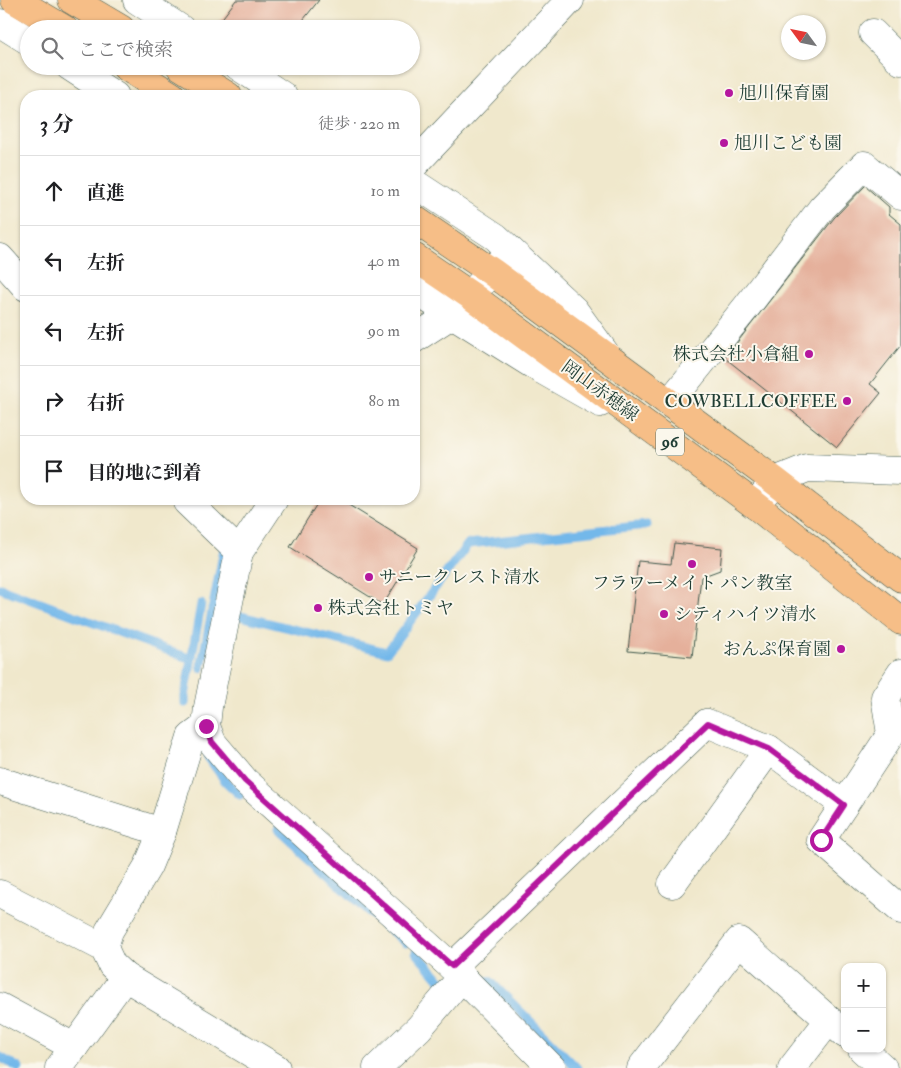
<!DOCTYPE html>
<html lang="ja">
<head>
<meta charset="utf-8">
<style>
	body { margin:0; font-family:"IM FELL Double Pica","Noto Serif JP",serif; background:#f6f6f6; color:#202124 }
	.controls { position:absolute; right:15px; bottom:15px; display:grid; overflow:hidden; border-radius:10px; box-shadow:0 1px 4px #0004 }
	.controls button { width:45px; height:45px; display:grid; place-items:center; padding:0; border:0; border-bottom:1px solid #e0e0e0; background:#fff; color:#202124; font:25px sans-serif }
	.compass { position:absolute; left:781px; top:15px; width:45px; height:45px; border-radius:50%; background:#fff; box-shadow:0 1px 4px #0004; rotate:303deg }
	.stop { position:absolute; width:15px; height:15px; margin:-11px; border:4px solid #b5179e; border-radius:50%; background:#fff }
	.stop.end { background:#b5179e; border-color:#fff; box-shadow:0 1px 5px #0008 }
	.list { margin:0; padding:0; list-style:none }
	h2 { display:flex; justify-content:space-between; align-items:center; height:65px; margin:0; padding:0 20px; font-size:21px }
	h2 small { font-size:16px; font-weight:400; color:#757577 }
	.list li { display:grid; grid-template-columns:32px 1fr auto; gap:15px; align-items:center; box-sizing:border-box; height:70px; padding:0 20px; border-top:1px solid #e0e0e0 }
	.list b { display:block; font-size:19px; white-space:nowrap }
	.list em { font-size:16px; font-style:normal; color:#757577 }
	.icon { flex:none; width:28px; height:28px; fill:none; stroke:currentColor; stroke-width:2; stroke-linecap:round; stroke-linejoin:round }
	.map { position:relative; flex:none; width:901px; height:1068px; overflow:hidden }
	.search { position:absolute; background:#fff; box-shadow:0 1px 4px #0004; left:20px; top:20px; width:400px; height:55px; display:flex; align-items:center; gap:12px; box-sizing:border-box; padding:0 18px; border-radius:28px; color:#757577; font-size:19px }
	.panel { position:absolute; background:#fff; box-shadow:0 1px 4px #0004; left:20px; top:90px; width:400px; height:415px; border-radius:20px }
	.map>svg:first-child { display:block }
	.lines { fill:none; stroke-linecap:round; stroke-linejoin:round }
	.stream { stroke:#73b8ea; stroke-width:9 }
	.building { fill:#e5b09b }
	.minor-casing { stroke:#3e574b; stroke-width:29 }
	.primary-casing { stroke:#3e574b; stroke-width:29 }
	.minor { stroke:#fff; stroke-width:28 }
	.primary { stroke:#f6be87; stroke-width:28 }
	.route { stroke:#b5179e; stroke-width:6 }
	.poi-dot { fill:#b5179e; stroke:#fbf7ec; stroke-width:2 }
	.labels { text-anchor:middle; dominant-baseline:central; stroke-width:4; stroke-linejoin:round; paint-order:stroke }
	.shield { fill:#fbf7ec; stroke:#61756b; stroke-width:1 }
	.shield-label { font-size:16px; font-weight:bold; fill:#1f3d34 }
	.poi-label { font-size:18px; fill:#1f3d34; stroke:#fbf7ec; text-anchor:start }
	.street-label { font-size:18px; fill:#1f3d34; stroke:#fbf7ec }
</style>
</head>
<body>
<div class="map">
<svg width="901" height="1068" viewBox="0 0 901 1068">
	<rect width="100%" height="100%" fill="#fbf7ec"/>
	<filter id="ink" filterUnits="userSpaceOnUse"><feTurbulence type="fractalNoise" baseFrequency=".02" numOctaves="2"/><feDisplacementMap in="SourceGraphic" scale="10" xChannelSelector="R" yChannelSelector="G"/><feConvolveMatrix kernelMatrix="1 2 1 2 8 2 1 2 1" color-interpolation-filters="sRGB"/></filter>
	<filter id="wash" filterUnits="userSpaceOnUse"><feTurbulence type="fractalNoise" baseFrequency=".0096" numOctaves="4" result="noise"/><feDisplacementMap in="SourceGraphic" scale="20" xChannelSelector="R" yChannelSelector="G"/><feGaussianBlur stdDeviation="1.12" result="paint"/><feColorMatrix in="noise" values="0 0 0 0 0 0 0 0 0 0 0 0 0 0 0 0 0 1.4 0 .05"/><feComposite in="paint" operator="in"/></filter>
	<g filter="url(#wash)">
		<rect width="100%" height="100%" fill="#f0e8cc"/>
		<g class="lines">
			<g class="stream">
				<polyline points="0,588 191,659"/>
				<polyline points="212,609 387,652 468,544 647,525"/>
				<polyline points="201,668 225,544"/>
				<polyline points="185,703 185,696 201,604"/>
				<polyline points="208,757 226,782 240,795"/>
				<polyline points="278,829 381,923 406,943"/>
				<polyline points="416,952 441,981 445,981"/>
				<polyline points="484,981 490,981 577,1068"/>
				<polyline points="0,1057 19,1068"/>
			</g>
		</g>
		<g id="blocks">
			<g class="building">
				<polygon points="236,0 319,0 296,29 214,29"/>
				<polygon points="865,186 889,207 889,214 901,224 901,345 870,384 881,393 837,447 725,358 834,218"/>
				<polygon points="320,499 339,499 418,548 383,605 290,547"/>
				<polygon points="674,543 722,548 720,570 701,577 692,657 628,651 638,561 671,564"/>
			</g>
		</g>
	</g>
	<g filter="url(#ink)">
		<use href="#blocks" fill-opacity="0" stroke="#3e574b" stroke-width="1"/>
		<g class="lines">
			<defs>
				<g id="minor">
					<polyline points="137,0 181,29"/>
					<polyline points="0,23 29,41"/>
					<polyline points="873,33 901,61"/>
					<polyline points="69,66 115,96"/>
					<polyline points="238,66 283,96"/>
					<polyline points="414,165 570,0"/>
					<polyline points="414,183 496,237 574,310 605,353"/>
					<polyline points="0,258 26,287"/>
					<polyline points="414,290 535,366 600,403"/>
					<polyline points="414,339 451,315 492,272 506,254"/>
					<polyline points="669,403 748,305 822,208 864,165 901,196"/>
					<polyline points="187,499 187,502 239,552"/>
					<polyline points="274,499 239,552 208,707 206,726 212,742 245,781 452,967 552,1068"/>
					<polyline points="755,505 775,481 807,468 901,471"/>
					<polyline points="901,673 885,697 891,734 821,840 901,910"/>
					<polyline points="206,726 191,737 162,832 148,866 109,931 104,948 112,965 125,977 276,1068"/>
					<polyline points="0,781 162,832"/>
					<polyline points="672,884 769,749"/>
					<polyline points="0,894 104,948"/>
					<polyline points="452,967 707,723 769,749 844,805"/>
					<polyline points="0,1007 74,1047"/>
					<polyline points="862,1049 883,1068"/>
					<polyline points="59,1068 125,977"/>
					<polyline points="377,1068 419,1028 462,977"/>
					<polyline points="641,1068 739,941 845,1034"/>
					<polyline points="792,1068 829,1020"/>
				</g>
				<g id="primary">
					<polyline points="15,0 64,29"/>
					<polyline points="72,0 121,29"/>
					<polyline points="125,66 172,96"/>
					<polyline points="180,66 228,96"/>
					<polyline points="414,219 492,272 775,481 901,578"/>
					<polyline points="414,257 470,295 755,505 901,621"/>
				</g>
			</defs>
			<use href="#minor" class="minor-casing"/>
			<use href="#primary" class="primary-casing"/>
			<use href="#minor" class="minor"/>
			<use href="#primary" class="primary"/>
		</g>
	</g>
	<g class="lines" filter="url(#ink)">
		<polyline class="route" points="206,726 212,742 245,781 452,966 708,723 769,749 844,805 821,840"/>
	</g>
	<g class="poi-dot">
		<circle cx="729" cy="93" r="5"/>
		<circle cx="724" cy="143" r="5"/>
		<circle cx="809" cy="354" r="5"/>
		<circle cx="847" cy="401" r="5"/>
		<circle cx="692" cy="564" r="5"/>
		<circle cx="369" cy="577" r="5"/>
		<circle cx="318" cy="608" r="5"/>
		<circle cx="664" cy="614" r="5"/>
		<circle cx="841" cy="649" r="5"/>
	</g>
	<g class="labels">
		<rect class="shield" x="656" y="428.5" width="28" height="27" rx="4"/>
		<g class="shield-label">
			<text x="670" y="442">96</text>
		</g>
		<g class="poi-label">
			<text x="739" y="93">旭川保育園</text>
			<text x="734" y="143">旭川こども園</text>
			<text x="799" y="354" text-anchor="end">株式会社小倉組</text>
			<text x="837" y="401" text-anchor="end">COWBELLCOFFEE</text>
			<text x="379" y="577">サニークレスト清水</text>
			<text x="692" y="583" text-anchor="middle">フラワーメイト パン教室</text>
			<text x="328" y="608">株式会社トミヤ</text>
			<text x="674" y="614">シティハイツ清水</text>
			<text x="831" y="649" text-anchor="end">おんぷ保育園</text>
		</g>
		<g class="street-label">
			<text transform="translate(600 391) rotate(36)">岡山赤穂線</text>
		</g>
	</g>
</svg>
<div class="controls">
<button>+</button>
<button>−</button>
</div>
<svg class="compass" viewBox="-18 -18 36 36"><path d="M0-13l5 13h-10z" fill="#e53935"/><path d="M0 13l5-13h-10z" fill="#757577"/></svg>
<div class="stop" style="left:821px;top:840px"></div>
<div class="stop end" style="left:206px;top:726px"></div>
<div class="search"><svg class="icon" aria-label="search" viewBox="0 0 24 24"><circle cx="10" cy="10" r="6"/><path d="M15 15l6 6"/></svg>ここで検索</div>
<section class="panel">
<h2>3 分<small>徒歩 · 220 m</small></h2>
<ul class="list">
<li><svg class="icon" aria-label="ahead" viewBox="0 0 24 24"><path d="M12 20V5M6 11l6-6 6 6"/></svg><div><b>直進</b></div><em>10 m</em></li>
<li><svg class="icon" aria-label="left" viewBox="0 0 24 24"><path d="M17 20v-9H6M10 6l-5 5 5 5"/></svg><div><b>左折</b></div><em>40 m</em></li>
<li><svg class="icon" aria-label="left" viewBox="0 0 24 24"><path d="M17 20v-9H6M10 6l-5 5 5 5"/></svg><div><b>左折</b></div><em>90 m</em></li>
<li><svg class="icon" aria-label="right" viewBox="0 0 24 24"><path d="M7 20v-9h11M14 6l5 5-5 5"/></svg><div><b>右折</b></div><em>80 m</em></li>
<li><svg class="icon" aria-label="arrive" viewBox="0 0 24 24"><path d="M6 21V4h12l-3 4 3 4H6"/></svg><div><b>目的地に到着</b></div></li>
</ul>
</section>
</div>
</body>
</html>
